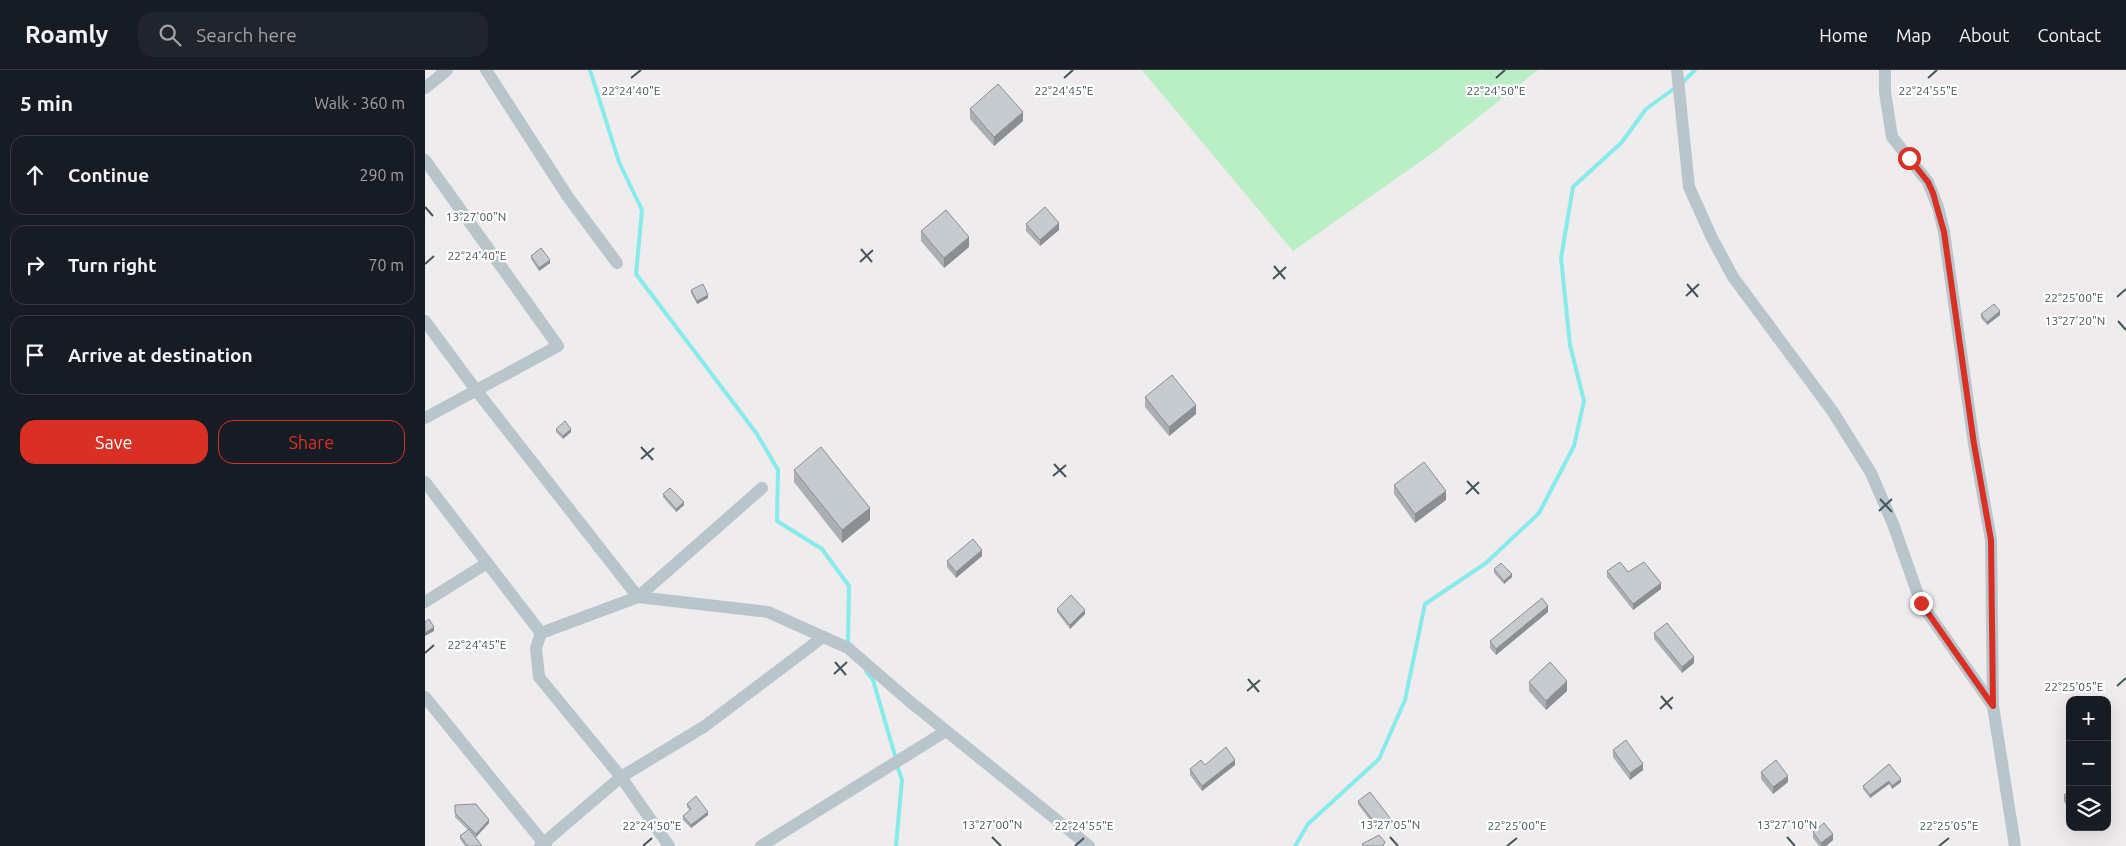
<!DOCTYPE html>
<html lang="en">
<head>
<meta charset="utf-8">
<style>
	body { margin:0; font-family:Ubuntu,sans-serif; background:#20242c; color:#f1f3f6 }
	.controls { position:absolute; right:15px; bottom:15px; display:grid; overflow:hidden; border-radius:10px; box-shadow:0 5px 20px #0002 }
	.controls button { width:45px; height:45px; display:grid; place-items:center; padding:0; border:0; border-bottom:1px solid #363941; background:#171b24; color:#f1f3f6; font:25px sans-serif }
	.stop { position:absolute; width:15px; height:15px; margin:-11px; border:4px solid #d93025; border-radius:50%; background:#fff }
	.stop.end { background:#d93025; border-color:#fff; box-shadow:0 1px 5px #0008 }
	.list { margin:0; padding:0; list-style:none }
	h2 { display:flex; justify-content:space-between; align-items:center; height:65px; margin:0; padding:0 20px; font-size:21px }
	h2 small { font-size:16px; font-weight:400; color:#9ea1a6 }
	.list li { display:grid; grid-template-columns:32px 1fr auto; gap:15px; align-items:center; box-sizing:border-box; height:80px; margin:0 10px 10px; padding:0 10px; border:1px solid #363941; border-radius:15px }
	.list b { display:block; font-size:19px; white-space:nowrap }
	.list em { font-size:16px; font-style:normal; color:#9ea1a6 }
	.actions { display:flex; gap:10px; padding:15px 20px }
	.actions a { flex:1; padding:11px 0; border:1px solid #d93025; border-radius:15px; text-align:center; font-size:18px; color:#d93025 }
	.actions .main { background:#d93025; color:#fff }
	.icon { flex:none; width:28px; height:28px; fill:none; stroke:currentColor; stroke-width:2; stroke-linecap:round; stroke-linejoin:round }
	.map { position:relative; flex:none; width:1701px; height:776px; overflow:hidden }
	header { display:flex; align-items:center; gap:30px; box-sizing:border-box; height:70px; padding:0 25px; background:#171b24; border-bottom:1px solid #363941 }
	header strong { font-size:24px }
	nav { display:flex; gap:28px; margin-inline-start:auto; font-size:18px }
	.search { width:350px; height:45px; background:#20242c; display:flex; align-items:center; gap:12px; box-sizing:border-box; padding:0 18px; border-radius:15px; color:#9ea1a6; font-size:19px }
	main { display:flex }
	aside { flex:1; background:#171b24 }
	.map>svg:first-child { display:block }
	.green { fill:#baeec4 }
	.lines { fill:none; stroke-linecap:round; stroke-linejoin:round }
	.stream { stroke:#87eaeb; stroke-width:4 }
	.minor { stroke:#b8c5ca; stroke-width:12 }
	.wall { fill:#aaafb3 }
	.shaded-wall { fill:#8b8e92 }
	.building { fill:#c6cbd0; stroke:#8b8e92 }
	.route { stroke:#d93025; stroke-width:6 }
	.ticks { fill:none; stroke:#45545a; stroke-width:2 }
	.ticks-label { font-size:12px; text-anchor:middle; fill:#45545a; stroke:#fff; stroke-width:4.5; stroke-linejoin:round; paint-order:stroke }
</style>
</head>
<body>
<header>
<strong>Roamly</strong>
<div class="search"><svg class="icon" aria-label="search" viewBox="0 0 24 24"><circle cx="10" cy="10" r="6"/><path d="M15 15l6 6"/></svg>Search here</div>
<nav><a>Home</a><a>Map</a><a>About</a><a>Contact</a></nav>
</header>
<main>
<aside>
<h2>5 min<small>Walk · 360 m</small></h2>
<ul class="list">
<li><svg class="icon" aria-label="ahead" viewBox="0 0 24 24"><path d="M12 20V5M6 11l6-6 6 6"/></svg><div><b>Continue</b></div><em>290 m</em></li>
<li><svg class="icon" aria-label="right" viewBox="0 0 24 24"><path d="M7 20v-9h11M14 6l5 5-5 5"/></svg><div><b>Turn right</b></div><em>70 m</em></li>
<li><svg class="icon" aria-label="arrive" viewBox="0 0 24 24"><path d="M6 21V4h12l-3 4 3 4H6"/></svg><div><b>Arrive at destination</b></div></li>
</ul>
<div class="actions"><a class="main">Save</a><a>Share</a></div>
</aside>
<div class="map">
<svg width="1701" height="776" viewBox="0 0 1701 776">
	<rect width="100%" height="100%" fill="#efeced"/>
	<polygon class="green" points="717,0 1113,0 1009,82 868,181"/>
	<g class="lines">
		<g class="stream">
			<polyline points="165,0 194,92 217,140 211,204 332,364 353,400 352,451 397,479 424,516 423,575"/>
			<polyline points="1256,14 1270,0"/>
			<polyline points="441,601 448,610 471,689"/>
			<polyline points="471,776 477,710 472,695"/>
			<polyline points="870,776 883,754 954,689 980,630 1000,534 1061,493 1114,443 1149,376 1159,331 1145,275 1136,188 1148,117 1197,72 1221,39 1250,18"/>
		</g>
		<g class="minor">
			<polyline points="61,0 143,127 192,193"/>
			<polyline points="1252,0 1264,117 1287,168 1308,207 1408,342 1446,403 1468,454 1496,533 1568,636"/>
			<polyline points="1460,0 1460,22 1467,67 1503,112 1513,137 1519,162 1549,374 1566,470 1568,636 1590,776"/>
			<polyline points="0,18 22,0"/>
			<polyline points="0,90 133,276 0,348"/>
			<polyline points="0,251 51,320 213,527 343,542 423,578 483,630 664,776"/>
			<polyline points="0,412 116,563"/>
			<polyline points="0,532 62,493"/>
			<polyline points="0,627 121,776"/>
			<polyline points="115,776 196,707 280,656 398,567"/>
			<polyline points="244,776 196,707 114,607 111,578 116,563 213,527 337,418"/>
			<polyline points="336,776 521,661"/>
		</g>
	</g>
	<g class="wall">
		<polygon points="545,39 598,51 569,76 545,49"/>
		<polygon points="601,154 634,160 615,176 601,161"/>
		<polygon points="496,161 544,177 519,198 496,171"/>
		<polygon points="106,186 125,193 114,201 106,189"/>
		<polygon points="266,220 283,228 272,234 266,223"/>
		<polygon points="1556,244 1575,245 1562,255 1556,248"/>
		<polygon points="720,327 771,344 744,366 720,337"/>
		<polygon points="131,359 146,362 138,369 131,362"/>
		<polygon points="369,400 445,450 417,473 369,412"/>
		<polygon points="969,415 1021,430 990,453 969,424"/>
		<polygon points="238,424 259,435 251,442 238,427"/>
		<polygon points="557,486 531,508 522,497 522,491"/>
		<polygon points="1069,499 1087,507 1079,514 1069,503"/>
		<polygon points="1182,501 1203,502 1236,519 1208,540 1182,507"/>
		<polygon points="632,539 660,544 645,559 632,542"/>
		<polygon points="1123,542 1071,585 1065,578 1065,571"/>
		<polygon points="1229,563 1269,593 1257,603 1229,569"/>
		<polygon points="1104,612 1142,621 1121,640 1104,621"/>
		<polygon points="1188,680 1218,700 1205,710 1188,687"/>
		<polygon points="1464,694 1476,712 1467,719 1464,714 1445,728 1438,719 1438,716"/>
		<polygon points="780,695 810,695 777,721 765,705 765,699"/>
		<polygon points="1336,702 1363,712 1348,724 1336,709"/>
		<polygon points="1645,721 1645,739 1639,732 1639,725"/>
		<polygon points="933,731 965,751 953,761 933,734"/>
		<polygon points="262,734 283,745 266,758 258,750 258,746 265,740 262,737"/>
		<polygon points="30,735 64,753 51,767 57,776 40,776 35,769 35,766 43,760 30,747"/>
		<polygon points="1388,762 1408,770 1401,776 1394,776 1388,768"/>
	</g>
	<g class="shaded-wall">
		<polygon points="598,42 598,51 569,76 569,67"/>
		<polygon points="634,153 634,160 615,176 615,170"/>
		<polygon points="544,167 544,177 519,198 519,188"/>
		<polygon points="125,190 125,193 114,201 114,198"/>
		<polygon points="283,225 283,228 272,234 272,231"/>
		<polygon points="1575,241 1575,245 1562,255 1562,252"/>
		<polygon points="771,335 771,344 744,366 744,357"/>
		<polygon points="146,359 146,362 138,369 138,366"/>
		<polygon points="1021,421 1021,430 990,453 990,444"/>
		<polygon points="259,432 259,435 251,442 251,439"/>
		<polygon points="445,438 445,450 417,473 417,460"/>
		<polygon points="557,480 557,486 531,508 531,502"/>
		<polygon points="1087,504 1087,507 1079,514 1079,511"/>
		<polygon points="1236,513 1236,519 1208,540 1208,534"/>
		<polygon points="1123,536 1123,542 1071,585 1071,579"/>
		<polygon points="660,540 660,544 645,559 645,555"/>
		<polygon points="9,557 9,561 0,566 0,563"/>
		<polygon points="1269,587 1269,593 1257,603 1257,597"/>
		<polygon points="1142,611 1142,621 1121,640 1121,631"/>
		<polygon points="810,690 810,695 777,721 777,716"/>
		<polygon points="1218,694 1218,700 1205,710 1205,703"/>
		<polygon points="1363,706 1363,712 1348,724 1348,717"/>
		<polygon points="1476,709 1476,712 1467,719 1467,716"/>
		<polygon points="1464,711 1464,714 1445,728 1445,725"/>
		<polygon points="283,742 283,745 266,758 266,755"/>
		<polygon points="965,748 965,751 953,761 953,757"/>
		<polygon points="64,750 64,753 51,767 51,764"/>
		<polygon points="1408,764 1408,770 1401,776 1396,776 1396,773"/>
	</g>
	<g class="building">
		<polygon points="573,14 598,42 569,67 545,39"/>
		<polygon points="620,137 634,153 615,170 601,154"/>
		<polygon points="521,140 544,167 519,188 496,161"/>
		<polygon points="116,178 125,190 114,198 106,186"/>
		<polygon points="278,214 283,225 272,231 266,220"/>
		<polygon points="1569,234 1575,241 1562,252 1556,244"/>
		<polygon points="747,305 771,335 744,357 720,327"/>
		<polygon points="140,351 146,359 138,366 131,359"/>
		<polygon points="396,377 445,438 417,460 369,400"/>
		<polygon points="999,392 1021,421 990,444 969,415"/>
		<polygon points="245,418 259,432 251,439 238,424"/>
		<polygon points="548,469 557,480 531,502 522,491"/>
		<polygon points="1195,492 1203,502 1219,492 1236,513 1208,534 1182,501"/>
		<polygon points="1076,493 1087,504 1079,511 1069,499"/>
		<polygon points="646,525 660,540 645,555 632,539"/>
		<polygon points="1117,528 1123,536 1071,579 1065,571"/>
		<polygon points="4,549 9,557 0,563 0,552"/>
		<polygon points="1242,553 1269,587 1257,597 1229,563"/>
		<polygon points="1125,592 1142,611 1121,631 1104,612"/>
		<polygon points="1201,670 1218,694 1205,703 1188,680"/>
		<polygon points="801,677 810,690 777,716 765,699 776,690 780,695"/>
		<polygon points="1351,690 1363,706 1348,717 1336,702"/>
		<polygon points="1464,694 1476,709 1467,716 1464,711 1445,725 1438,716"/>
		<polygon points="1645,721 1645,736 1639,729 1641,728 1639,725"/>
		<polygon points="945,722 965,748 953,757 933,731"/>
		<polygon points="271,726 283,742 266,755 258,746 266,739 262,734"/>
		<polygon points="51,734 64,750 51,764 30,743 30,735"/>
		<polygon points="1399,753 1408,764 1396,773 1388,762"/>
		<polygon points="44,759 57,776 43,776 35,766"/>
		<polygon points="954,765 960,772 958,776 938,776 937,774"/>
	</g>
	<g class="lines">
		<polyline class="route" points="1484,88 1503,112 1508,123 1519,162 1549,374 1566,470 1568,636 1496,533"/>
	</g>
	<path class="ticks" d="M206,8l10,-8M639,8l9,-8M1071,8l9,-8M1503,8l9,-8M0,137l8,9M436,179l11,13M435,192l13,-12M0,194l9,-8M849,196l11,13M848,209l13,-12M1262,214l11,13M1261,226l13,-12M1692,227l9,-8M1693,251l8,9M216,377l12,13M216,389l13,-11M629,394l12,13M628,406l13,-11M1042,411l12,13M1041,424l13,-12M1455,429l12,13M1454,441l13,-12M0,583l9,-8M410,592l11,13M409,604l13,-12M823,609l11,13M1692,616l9,-8M822,621l13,-11M1236,626l11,13M1235,639l13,-12M567,767l9,9M965,767l8,9M1362,767l8,9M218,776l9,-8M650,776l9,-8M1082,776l10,-8M1514,776l10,-8"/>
	<g class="ticks-label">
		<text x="1071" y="25">22°24'50"E</text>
		<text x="206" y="25">22°24'40"E</text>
		<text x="639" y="25">22°24'45"E</text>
		<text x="1503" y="25">22°24'55"E</text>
		<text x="51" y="151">13°27'00"N</text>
		<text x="52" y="190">22°24'40"E</text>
		<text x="1649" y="232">22°25'00"E</text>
		<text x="1650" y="255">13°27'20"N</text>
		<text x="52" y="579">22°24'45"E</text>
		<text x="1649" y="621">22°25'05"E</text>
		<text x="567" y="759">13°27'00"N</text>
		<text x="965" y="759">13°27'05"N</text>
		<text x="1362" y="759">13°27'10"N</text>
		<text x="227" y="760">22°24'50"E</text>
		<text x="659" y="760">22°24'55"E</text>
		<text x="1092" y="760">22°25'00"E</text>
		<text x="1524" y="760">22°25'05"E</text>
	</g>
</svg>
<div class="controls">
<button>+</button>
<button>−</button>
<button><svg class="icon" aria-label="layers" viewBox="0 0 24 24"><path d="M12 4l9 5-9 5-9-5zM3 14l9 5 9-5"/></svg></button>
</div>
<div class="stop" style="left:1484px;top:88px"></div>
<div class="stop end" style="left:1496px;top:533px"></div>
</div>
</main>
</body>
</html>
